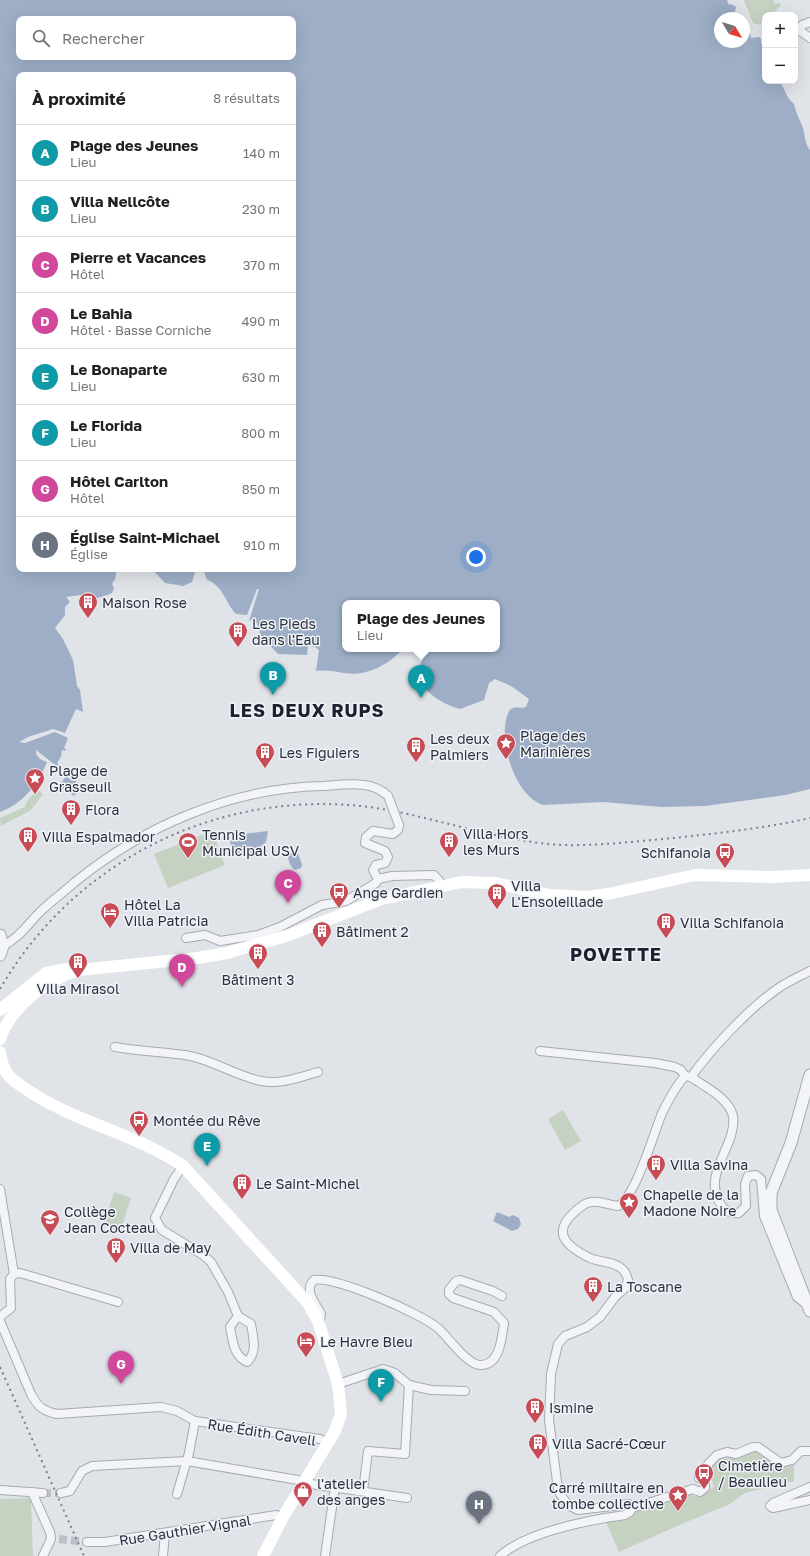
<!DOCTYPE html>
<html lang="fr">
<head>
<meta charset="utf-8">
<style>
	body { margin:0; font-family:"Golos Text",sans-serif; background:#f6f6f6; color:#202124 }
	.controls { position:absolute; right:12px; top:12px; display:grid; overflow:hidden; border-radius:8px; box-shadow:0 4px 16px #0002 }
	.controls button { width:36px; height:36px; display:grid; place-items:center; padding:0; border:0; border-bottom:1px solid #e0e0e0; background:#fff; color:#202124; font:20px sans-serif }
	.compass { position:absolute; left:714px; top:12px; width:36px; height:36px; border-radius:50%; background:#fff; box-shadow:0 4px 16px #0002; rotate:128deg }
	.you { position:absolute; left:476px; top:557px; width:14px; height:14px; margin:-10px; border:3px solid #fff; border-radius:50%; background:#1a73e8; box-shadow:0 0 0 6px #1a73e833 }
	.badge { display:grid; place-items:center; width:26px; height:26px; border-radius:50%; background:#7c3aed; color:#fff; font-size:13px; font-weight:700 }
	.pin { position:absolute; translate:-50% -33px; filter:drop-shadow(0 1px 2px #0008) }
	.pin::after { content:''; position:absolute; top:21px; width:14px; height:12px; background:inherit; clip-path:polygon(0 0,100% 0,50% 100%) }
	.popup { position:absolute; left:342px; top:600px; width:158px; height:52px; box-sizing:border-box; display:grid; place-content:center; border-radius:8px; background:#fff; filter:drop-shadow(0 1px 3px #0005); font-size:13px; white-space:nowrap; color:#757577 }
	.popup b { font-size:15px; color:#202124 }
	.popup::after { content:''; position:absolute; left:50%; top:100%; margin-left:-8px; border:8px solid transparent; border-top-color:#fff }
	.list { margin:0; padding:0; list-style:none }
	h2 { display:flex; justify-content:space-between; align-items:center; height:52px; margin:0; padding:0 16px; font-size:17px }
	h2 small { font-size:13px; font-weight:400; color:#757577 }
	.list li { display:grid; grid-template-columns:26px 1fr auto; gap:12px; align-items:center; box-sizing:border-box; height:56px; padding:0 16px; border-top:1px solid #e0e0e0 }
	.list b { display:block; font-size:15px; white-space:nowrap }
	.list p { margin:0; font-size:13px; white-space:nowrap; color:#757577 }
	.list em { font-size:13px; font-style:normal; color:#757577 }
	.icon { flex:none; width:22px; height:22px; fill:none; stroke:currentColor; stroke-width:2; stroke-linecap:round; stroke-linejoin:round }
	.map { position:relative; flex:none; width:810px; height:1556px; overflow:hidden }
	.search { position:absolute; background:#fff; box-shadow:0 4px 16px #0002; left:16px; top:16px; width:280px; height:44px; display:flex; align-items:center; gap:10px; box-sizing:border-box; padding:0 14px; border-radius:8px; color:#757577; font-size:15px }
	.panel { position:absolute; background:#fff; box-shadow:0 4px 16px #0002; left:16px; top:72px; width:280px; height:500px; border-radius:8px }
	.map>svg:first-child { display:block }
	.green { fill:#c5d2c2 }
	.water { fill:#9daec6; fill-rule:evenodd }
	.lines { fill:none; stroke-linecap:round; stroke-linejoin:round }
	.minor-tunnel { stroke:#bcbfc6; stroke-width:8; stroke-dasharray:8 4; stroke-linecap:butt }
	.minor-casing { stroke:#a6aab2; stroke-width:10 }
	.tertiary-casing { stroke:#a6aab2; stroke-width:13 }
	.minor { stroke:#f3f4f7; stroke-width:8 }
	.tertiary { stroke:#f3f4f7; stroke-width:11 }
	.secondary { stroke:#fff; stroke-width:12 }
	.rail { stroke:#7a8191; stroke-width:2; stroke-dasharray:2 4; stroke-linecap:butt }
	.minor-bridge-casing { stroke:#a6aab2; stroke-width:10; stroke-linecap:butt }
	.minor-bridge { stroke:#f3f4f7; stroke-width:8 }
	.labels { text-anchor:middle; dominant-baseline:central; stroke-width:3; stroke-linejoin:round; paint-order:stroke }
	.poi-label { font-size:14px; fill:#2a303f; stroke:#eff2f6; text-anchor:start }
	.street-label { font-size:14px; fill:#2a303f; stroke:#eff2f6 }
	.district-label { font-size:18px; font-weight:bold; letter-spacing:1px; fill:#1c2130; stroke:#eff2f6 }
</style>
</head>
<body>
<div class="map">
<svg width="810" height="1556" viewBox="0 0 810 1556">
	<rect width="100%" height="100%" fill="#e0e3e8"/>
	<g class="green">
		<polygon points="744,0 773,0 775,4 780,3 781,5 771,15 765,15 765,20 760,25 753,23"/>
		<polygon points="38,790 43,794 31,810 1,826 0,818 25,807 27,801"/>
		<polygon points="212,831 225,865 168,888 154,854"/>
		<polygon points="563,1110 581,1141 565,1150 548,1119"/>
		<polygon points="114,1192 131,1198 120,1232 103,1226"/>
		<polygon points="756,1450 770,1460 774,1468 794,1465 794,1481 745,1493 730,1504 677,1526 619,1552 606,1522 687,1494 696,1496 714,1487 709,1473 714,1461 717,1459 738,1457"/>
		<polygon points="31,1498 33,1556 0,1556 0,1499"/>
	</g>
	<g class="water">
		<path d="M0,0h727l2,5 2,-1 5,3 -2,8 1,3h-15v24h24v-12l6,3 1,5 8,-1 2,2v4l4,8v30h14c7,8 6,16 15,23 2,9 6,16 9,24 2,8 2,16 7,22v639l-25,6 -80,11 -43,1 -59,-5 -60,3c-27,-9 -43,-59 -37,-85 1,-3 2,-9 5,-11 5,-3 10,0 15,-2l3,-8 -18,-13 -16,-7 -6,4 -5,17 -24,9c-17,-5 -36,-15 -42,-34l3,-13 9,-13h67v-46h-152v46h58c-15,16 -37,28 -59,24 -10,-2 -17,-3 -28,-2l3,-21 -4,-3 -7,-1 -1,9 -29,-1 -17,-18 -5,-15 -4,-2 -3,2 10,-32h-2l-10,26 -11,-1c-10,-10 -13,-29 -29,-34l-4,-11h90v-494h-274v494h98l-2,10 -3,5 2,4 -2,5c-11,5 -22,8 -32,2l-14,2 4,5 -5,5v8l-10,13 8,11 10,21 4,26 3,4 3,22 -7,-3 -11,24 -12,-4 -25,8 -9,5 6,1 30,-11 13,6 -4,10 2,1 -1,2 -3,-1 -1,4 1,1 -5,8 4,4 -2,1 -23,-18v4l4,5 7,3c-10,23 -23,41 -47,50zM19,19h274v38h-274z"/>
		<polygon points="152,569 196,569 192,582 183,586 165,583"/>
		<polygon points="66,776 72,781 76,781 76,784 81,788 74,796 69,792 67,793 60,785"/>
		<polygon points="268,831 266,842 255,851 241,856 232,850 230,841 234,835"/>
		<path d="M296,851l2,2 4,12 -1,3 -6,2c-5,-3 -8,-11 -6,-16z"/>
		<polygon points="497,1212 509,1217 513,1215 519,1218 521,1224 518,1229 512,1231 493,1221"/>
	</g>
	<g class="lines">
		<g class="minor-tunnel">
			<polyline points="43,1493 61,1493"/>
			<polyline points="59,1539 87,1542"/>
		</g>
		<defs>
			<g id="minor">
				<polyline points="810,22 802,25 800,31 810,38"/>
				<polyline points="378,879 373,870 376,865 385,863 388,857 385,851 365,843 366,837 373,831 393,834 398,830 399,825"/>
				<polyline points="186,938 205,935 220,941 258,935 280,927 322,905 346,901 376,883 378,879 392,876 434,875 443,885"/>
				<path d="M3,946c16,-8 25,-22 37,-34 11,-11 24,-20 35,-30 69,-56 157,-94 247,-96 22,-1 49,-7 66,10"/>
				<path d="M115,1047c24,4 47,5 70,8 27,4 50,21 76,26 19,4 39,-4 57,-9"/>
				<polyline points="540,1051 655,1063 675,1067 681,1070 685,1076"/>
				<path d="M685,1076l6,1c14,10 38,21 42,39 3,20 -13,40 -17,59 -4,16 4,41 23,38l7,-7 -1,-22 3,-8 8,-1 5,4 3,37 33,81 10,8"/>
				<path d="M691,1077c21,-29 59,-70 89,-90 9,-6 20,-11 30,-16"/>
				<path d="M183,1166l-9,13 -19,39 7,12 41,25 8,7 17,30 10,24 13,8c2,13 7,28 -4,38 -14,-7 -14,-21 -17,-35l8,-11"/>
				<polyline points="0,1189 14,1274 10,1279 11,1308 0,1317"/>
				<polyline points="14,1274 20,1273 118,1302"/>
				<path d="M320,1319l1,-5c-5,-10 -18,-24 -7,-34 21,-4 106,33 124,48 10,9 30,38 43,37 19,0 21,-28 23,-42l-10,-11 -41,-14 -4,-4v-4l7,-9 4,-1 33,11 9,5"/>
				<path d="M0,1321l31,73c7,13 12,17 26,20l104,-7 16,4 18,10 125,18 8,4"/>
				<polyline points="338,1384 383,1369 395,1373 409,1385 431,1390 465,1391"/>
				<polyline points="699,1478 709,1463 717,1455 727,1452 736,1454 753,1447 758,1447 781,1463 792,1460 801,1451 810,1451"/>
				<polyline points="810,1487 773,1503 770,1506 773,1508 810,1500"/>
				<polyline points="693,1489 700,1492 705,1488 705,1481 699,1478"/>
				<polyline points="0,1490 43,1493"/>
				<polyline points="363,1491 368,1451 405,1454 409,1385"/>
				<polyline points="32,1492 50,1532 51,1539 43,1556"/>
				<polyline points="61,1493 70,1491 82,1471 92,1466 187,1461 298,1480 311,1484 407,1498"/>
				<polyline points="177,1494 189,1453 195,1421"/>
				<path d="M632,1508l-3,-4 -51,6 -10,-5 -8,-11 -2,-5 -9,-69 2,-46 7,-30 7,-8 22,-9 13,-10 15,-20 10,-9 3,-8c-1,-4 -2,-8 -6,-11 -8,-8 -21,-6 -32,-11 -31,-15 -38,-30 -8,-52 12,-9 24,-1 36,0 17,-8 36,-73 44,-93 6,-12 14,-27 23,-37"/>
				<polyline points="87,1542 105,1542 276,1515 283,1517"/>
				<polyline points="163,1556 165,1533"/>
				<polyline points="325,1556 335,1487"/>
				<path d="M500,1556c26,-24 89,-36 125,-41l5,-3 2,-4 61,-19"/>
			</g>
			<g id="tertiary">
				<polyline points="0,935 3,946 0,955"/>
				<polyline points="810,1075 791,1143 771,1193 771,1210 810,1311"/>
			</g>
		</defs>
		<use href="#minor" class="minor-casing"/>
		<use href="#tertiary" class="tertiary-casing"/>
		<use href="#minor" class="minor"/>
		<use href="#tertiary" class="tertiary"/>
		<g class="secondary">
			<polyline points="0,1010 46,973 67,969"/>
			<path d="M0,1039c11,-33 46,-59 79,-69l118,-12 30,-5 62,-18 93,-36 80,-17 33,1 54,12 39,2 20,-3 87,-19 75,2 40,-2"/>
			<path d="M0,1052c1,8 3,16 8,23 7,8 18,14 27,20 47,29 103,40 148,71l125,137 10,18 20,63 3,30 -6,17 -52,86 -20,39"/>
		</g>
		<g class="rail">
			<path d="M0,989c76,-132 226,-203 376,-181 63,10 124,34 187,37 37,1 74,-4 111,-7 46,-5 91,-10 136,-20"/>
			<polyline points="0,1367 84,1556"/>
		</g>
		<defs>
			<polyline id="minor-bridge" points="388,796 399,825"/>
		</defs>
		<use href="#minor-bridge" class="minor-bridge-casing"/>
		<use href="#minor-bridge" class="minor-bridge"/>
	</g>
	<defs>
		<symbol id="building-pin" viewBox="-11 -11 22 30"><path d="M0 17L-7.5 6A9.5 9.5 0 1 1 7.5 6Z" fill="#c74c56" stroke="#eff2f6"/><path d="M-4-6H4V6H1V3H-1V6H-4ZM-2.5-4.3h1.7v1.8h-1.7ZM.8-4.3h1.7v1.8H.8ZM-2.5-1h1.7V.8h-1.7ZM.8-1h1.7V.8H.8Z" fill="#fff"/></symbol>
		<symbol id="sight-pin" viewBox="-11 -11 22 30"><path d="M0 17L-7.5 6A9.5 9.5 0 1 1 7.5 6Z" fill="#c74c56" stroke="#eff2f6"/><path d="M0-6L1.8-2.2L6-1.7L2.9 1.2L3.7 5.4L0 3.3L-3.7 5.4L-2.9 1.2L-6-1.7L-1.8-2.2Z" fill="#fff"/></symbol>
		<symbol id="stadium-pin" viewBox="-11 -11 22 30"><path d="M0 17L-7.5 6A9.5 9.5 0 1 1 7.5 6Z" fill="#c74c56" stroke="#eff2f6"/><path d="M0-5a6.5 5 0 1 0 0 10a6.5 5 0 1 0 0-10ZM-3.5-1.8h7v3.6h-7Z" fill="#fff"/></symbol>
		<symbol id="bus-pin" viewBox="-11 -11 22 30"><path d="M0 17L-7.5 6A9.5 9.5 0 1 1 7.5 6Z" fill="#c74c56" stroke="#eff2f6"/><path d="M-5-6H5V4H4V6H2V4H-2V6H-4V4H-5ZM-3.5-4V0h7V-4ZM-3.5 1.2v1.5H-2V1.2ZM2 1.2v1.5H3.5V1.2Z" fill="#fff"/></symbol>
		<symbol id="hotel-pin" viewBox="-11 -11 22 30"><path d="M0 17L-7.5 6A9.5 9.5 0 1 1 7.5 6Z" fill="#c74c56" stroke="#eff2f6"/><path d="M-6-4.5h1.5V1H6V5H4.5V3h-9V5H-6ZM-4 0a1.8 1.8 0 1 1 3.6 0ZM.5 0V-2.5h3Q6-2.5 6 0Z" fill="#fff"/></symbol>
		<symbol id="school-pin" viewBox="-11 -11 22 30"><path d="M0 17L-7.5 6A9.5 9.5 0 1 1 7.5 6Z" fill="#c74c56" stroke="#eff2f6"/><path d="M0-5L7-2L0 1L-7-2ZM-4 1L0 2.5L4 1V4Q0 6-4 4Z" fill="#fff"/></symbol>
		<symbol id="shop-pin" viewBox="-11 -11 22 30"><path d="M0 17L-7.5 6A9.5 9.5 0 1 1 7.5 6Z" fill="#c74c56" stroke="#eff2f6"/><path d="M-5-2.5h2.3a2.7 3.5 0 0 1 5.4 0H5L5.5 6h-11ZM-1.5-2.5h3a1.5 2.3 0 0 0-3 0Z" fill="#fff"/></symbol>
	</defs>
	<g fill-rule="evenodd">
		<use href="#building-pin" x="77" y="591" width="22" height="30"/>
		<use href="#building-pin" x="227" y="620" width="22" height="30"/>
		<use href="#sight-pin" x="495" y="732" width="22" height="30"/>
		<use href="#building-pin" x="405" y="735" width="22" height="30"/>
		<use href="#building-pin" x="254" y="741" width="22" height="30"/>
		<use href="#sight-pin" x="24" y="767" width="22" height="30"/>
		<use href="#building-pin" x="60" y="798" width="22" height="30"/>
		<use href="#building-pin" x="17" y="825" width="22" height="30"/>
		<use href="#building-pin" x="438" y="830" width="22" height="30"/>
		<use href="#stadium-pin" x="177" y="831" width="22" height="30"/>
		<use href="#bus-pin" x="714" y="841" width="22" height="30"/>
		<use href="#bus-pin" x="328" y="881" width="22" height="30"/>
		<use href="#building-pin" x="486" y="882" width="22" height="30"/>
		<use href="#hotel-pin" x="99" y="901" width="22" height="30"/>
		<use href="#building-pin" x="655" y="911" width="22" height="30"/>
		<use href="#building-pin" x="311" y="920" width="22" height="30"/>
		<use href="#building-pin" x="247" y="942" width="22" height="30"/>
		<use href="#building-pin" x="67" y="951" width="22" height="30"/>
		<use href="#bus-pin" x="128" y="1109" width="22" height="30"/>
		<use href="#building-pin" x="645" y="1153" width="22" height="30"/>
		<use href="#building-pin" x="231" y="1172" width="22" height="30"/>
		<use href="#sight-pin" x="618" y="1191" width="22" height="30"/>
		<use href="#school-pin" x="39" y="1208" width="22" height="30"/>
		<use href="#building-pin" x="105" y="1236" width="22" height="30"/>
		<use href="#building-pin" x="582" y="1275" width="22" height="30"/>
		<use href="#hotel-pin" x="295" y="1330" width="22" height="30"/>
		<use href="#building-pin" x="524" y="1396" width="22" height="30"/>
		<use href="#building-pin" x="527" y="1432" width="22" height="30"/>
		<use href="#bus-pin" x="693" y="1462" width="22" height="30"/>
		<use href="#shop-pin" x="292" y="1480" width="22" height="30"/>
		<use href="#sight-pin" x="667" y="1484" width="22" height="30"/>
	</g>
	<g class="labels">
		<g class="poi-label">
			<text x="102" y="602">Maison Rose</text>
			<text x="252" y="623">Les Pieds<tspan x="252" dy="16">dans l'Eau</tspan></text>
			<text x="520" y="735">Plage des<tspan x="520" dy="16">Marinières</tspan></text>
			<text x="430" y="738">Les deux<tspan x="430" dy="16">Palmiers</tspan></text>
			<text x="279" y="752">Les Figuiers</text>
			<text x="49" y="770">Plage de<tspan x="49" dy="16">Grasseuil</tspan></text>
			<text x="85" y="809">Flora</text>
			<text x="463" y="833">Villa Hors<tspan x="463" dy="16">les Murs</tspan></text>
			<text x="202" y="834">Tennis<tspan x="202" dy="16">Municipal USV</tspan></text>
			<text x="42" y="836">Villa Espalmador</text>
			<text x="711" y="852" text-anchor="end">Schifanoia</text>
			<text x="511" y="885">Villa<tspan x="511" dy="16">L'Ensoleillade</tspan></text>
			<text x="353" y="892">Ange Gardien</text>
			<text x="124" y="904">Hôtel La<tspan x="124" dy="16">Villa Patricia</tspan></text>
			<text x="680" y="922">Villa Schifanoia</text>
			<text x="336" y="931">Bâtiment 2</text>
			<text x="258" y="979" text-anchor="middle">Bâtiment 3</text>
			<text x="78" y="988" text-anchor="middle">Villa Mirasol</text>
			<text x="153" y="1120">Montée du Rêve</text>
			<text x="670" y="1164">Villa Savina</text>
			<text x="256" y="1183">Le Saint-Michel</text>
			<text x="643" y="1194">Chapelle de la<tspan x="643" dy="16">Madone Noire</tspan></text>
			<text x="64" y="1211">Collège<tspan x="64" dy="16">Jean Cocteau</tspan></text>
			<text x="130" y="1247">Villa de May</text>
			<text x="607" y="1286">La Toscane</text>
			<text x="320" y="1341">Le Havre Bleu</text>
			<text x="549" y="1407">Ismine</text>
			<text x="552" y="1443">Villa Sacré-Cœur</text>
			<text x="718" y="1465">Cimetière<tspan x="718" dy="16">/ Beaulieu</tspan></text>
			<text x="317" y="1483">l'atelier<tspan x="317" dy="16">des anges</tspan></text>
			<text x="664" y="1487" text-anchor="end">Carré militaire en<tspan x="664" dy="16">tombe collective</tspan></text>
		</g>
		<g class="street-label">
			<text transform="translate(262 1432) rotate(9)">Rue Édith Cavell</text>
			<text transform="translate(185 1530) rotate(-9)">Rue Gauthier Vignal</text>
		</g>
		<g class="district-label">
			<text x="307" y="710">LES DEUX RUPS</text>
			<text x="616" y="954">POVETTE</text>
		</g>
	</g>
</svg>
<div class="controls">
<button>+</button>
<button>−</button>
</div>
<svg class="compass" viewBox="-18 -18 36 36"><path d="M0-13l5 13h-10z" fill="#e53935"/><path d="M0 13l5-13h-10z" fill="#757577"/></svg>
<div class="you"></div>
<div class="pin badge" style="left:421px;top:698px;background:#0f9aa8">A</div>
<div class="popup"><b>Plage des Jeunes</b>Lieu</div>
<div class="pin badge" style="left:273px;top:695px;background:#0f9aa8">B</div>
<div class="pin badge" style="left:288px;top:903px;background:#d1479c">C</div>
<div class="pin badge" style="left:182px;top:987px;background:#d1479c">D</div>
<div class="pin badge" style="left:207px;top:1166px;background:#0f9aa8">E</div>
<div class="pin badge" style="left:381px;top:1402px;background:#0f9aa8">F</div>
<div class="pin badge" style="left:121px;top:1384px;background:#d1479c">G</div>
<div class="pin badge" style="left:479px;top:1524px;background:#6b7280">H</div>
<div class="search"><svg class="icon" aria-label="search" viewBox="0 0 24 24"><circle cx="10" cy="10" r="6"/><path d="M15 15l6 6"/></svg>Rechercher</div>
<section class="panel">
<h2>À proximité<small>8 résultats</small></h2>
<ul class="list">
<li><span class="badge" style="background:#0f9aa8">A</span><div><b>Plage des Jeunes</b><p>Lieu</p></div><em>140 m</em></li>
<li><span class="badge" style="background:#0f9aa8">B</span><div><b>Villa Nellcôte</b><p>Lieu</p></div><em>230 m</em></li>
<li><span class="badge" style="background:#d1479c">C</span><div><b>Pierre et Vacances</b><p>Hôtel</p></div><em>370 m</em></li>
<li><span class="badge" style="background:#d1479c">D</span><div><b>Le Bahia</b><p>Hôtel · Basse Corniche</p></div><em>490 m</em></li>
<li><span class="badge" style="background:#0f9aa8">E</span><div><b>Le Bonaparte</b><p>Lieu</p></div><em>630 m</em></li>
<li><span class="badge" style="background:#0f9aa8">F</span><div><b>Le Florida</b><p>Lieu</p></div><em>800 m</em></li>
<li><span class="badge" style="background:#d1479c">G</span><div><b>Hôtel Carlton</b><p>Hôtel</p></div><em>850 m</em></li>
<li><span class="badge" style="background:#6b7280">H</span><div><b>Église Saint-Michael</b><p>Église</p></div><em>910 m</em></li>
</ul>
</section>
</div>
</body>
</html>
